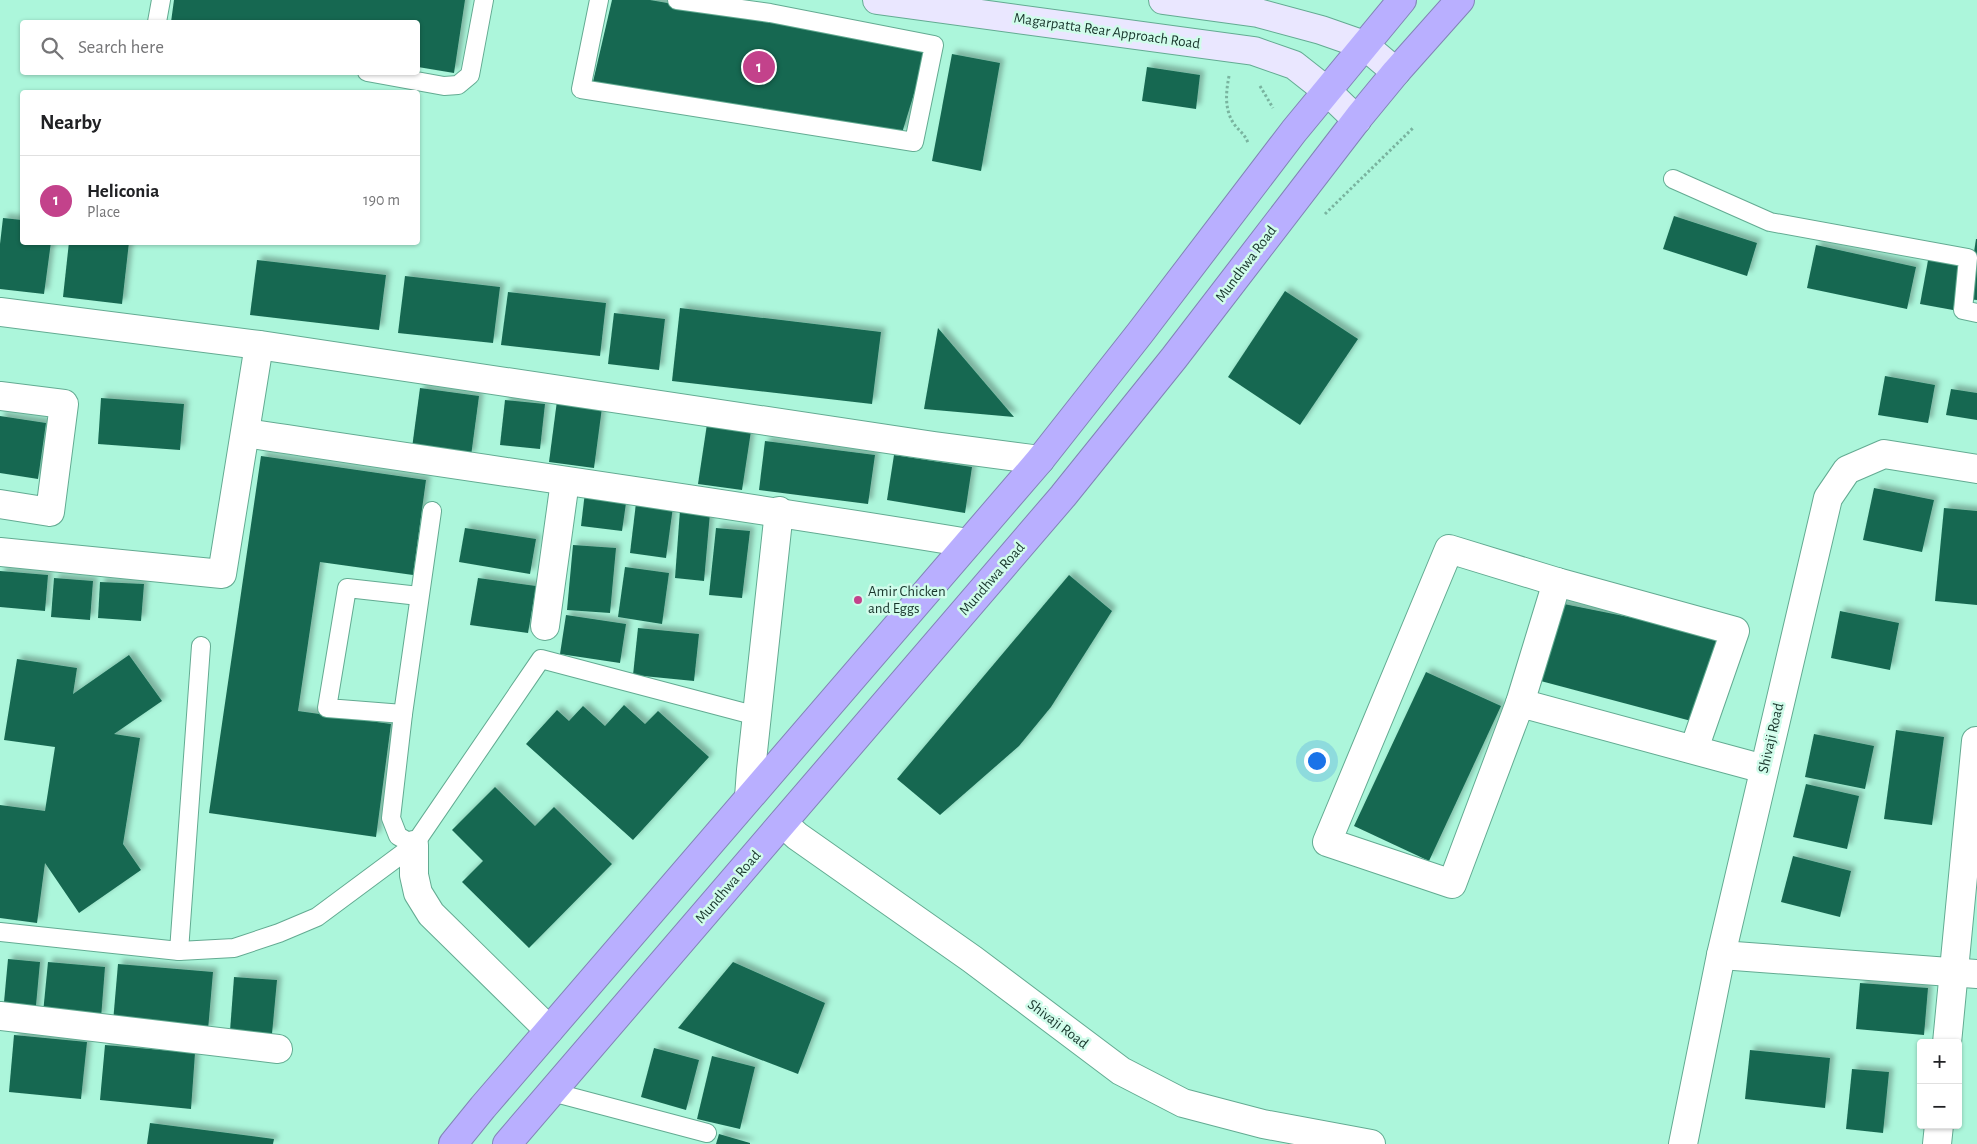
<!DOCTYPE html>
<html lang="en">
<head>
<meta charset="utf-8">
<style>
	body { margin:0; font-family:"Alegreya Sans",sans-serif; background:#f2f2f2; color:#202124 }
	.controls { position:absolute; right:15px; bottom:15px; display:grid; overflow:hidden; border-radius:5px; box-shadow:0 1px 4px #0004 }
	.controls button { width:45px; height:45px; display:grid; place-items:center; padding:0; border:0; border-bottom:1px solid #e0e0e0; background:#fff; color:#202124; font:25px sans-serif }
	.you { position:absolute; left:1316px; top:760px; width:18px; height:18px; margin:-12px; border:4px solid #fff; border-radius:50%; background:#1a73e8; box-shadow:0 0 0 8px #1a73e833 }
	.badge { display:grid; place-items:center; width:32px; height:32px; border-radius:50%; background:#c3428b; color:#fff; font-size:16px; font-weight:700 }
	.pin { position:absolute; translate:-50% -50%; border:2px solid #fff; box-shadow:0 1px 5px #0006 }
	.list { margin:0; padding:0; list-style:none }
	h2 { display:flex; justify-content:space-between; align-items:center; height:65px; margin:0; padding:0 20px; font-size:21px }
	h2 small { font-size:16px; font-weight:400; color:#757577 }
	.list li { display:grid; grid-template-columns:32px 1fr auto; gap:15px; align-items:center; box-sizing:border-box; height:90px; padding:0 20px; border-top:1px solid #e0e0e0 }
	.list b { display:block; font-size:19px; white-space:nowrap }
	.list p { margin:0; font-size:16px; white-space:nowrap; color:#757577 }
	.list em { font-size:16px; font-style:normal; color:#757577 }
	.icon { flex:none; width:28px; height:28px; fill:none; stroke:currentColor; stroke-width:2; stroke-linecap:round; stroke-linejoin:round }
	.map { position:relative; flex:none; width:1977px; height:1144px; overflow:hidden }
	.search { position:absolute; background:#fff; box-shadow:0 1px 4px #0004; left:20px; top:20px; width:400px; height:55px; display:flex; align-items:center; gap:12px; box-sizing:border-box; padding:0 18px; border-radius:5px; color:#757577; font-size:19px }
	.panel { position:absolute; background:#fff; box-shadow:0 1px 4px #0004; left:20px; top:90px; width:400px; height:155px; border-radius:5px }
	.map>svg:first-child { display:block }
	.building { fill:#176851; filter:url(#shadow) }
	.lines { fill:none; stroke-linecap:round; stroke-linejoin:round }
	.lane-casing { stroke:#63ab92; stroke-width:20 }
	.street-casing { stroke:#63ab92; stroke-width:30 }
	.secondary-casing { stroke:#63ab92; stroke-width:30 }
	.highway-casing { stroke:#8185b5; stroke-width:30 }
	.path { stroke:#79b49f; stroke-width:3; stroke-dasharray:2.5 2.5; stroke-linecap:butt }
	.lane { stroke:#fff; stroke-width:18 }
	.street { stroke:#fff; stroke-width:28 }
	.secondary { stroke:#eae7ff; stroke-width:28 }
	.highway { stroke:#b9afff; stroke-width:28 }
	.poi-dot { fill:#c3428b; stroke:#d1fceb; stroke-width:2 }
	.labels { text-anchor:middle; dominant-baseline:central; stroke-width:5; stroke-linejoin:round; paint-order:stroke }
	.street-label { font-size:15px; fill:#18362c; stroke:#d1fceb }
	.poi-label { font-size:15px; fill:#18362c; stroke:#d1fceb; text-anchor:start }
</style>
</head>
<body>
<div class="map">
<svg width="1977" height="1144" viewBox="0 0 1977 1144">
	<defs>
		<filter id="shadow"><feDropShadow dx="4.5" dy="-4.5" stdDeviation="2.5" flood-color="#0004"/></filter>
	</defs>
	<rect width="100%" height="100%" fill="#acf6db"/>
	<g class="building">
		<polygon points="174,0 465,0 454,73 418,67 418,22 171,22"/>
		<polygon points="612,0 650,0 928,48 902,133 592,86"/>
		<polygon points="952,54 1000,63 981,171 932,161"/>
		<polygon points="1147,67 1200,75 1196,109 1142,101"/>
		<polygon points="1674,216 1757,243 1747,276 1663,249"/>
		<polygon points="3,218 22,220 22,242 51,242 44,294 0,289 0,244"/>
		<polygon points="1976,239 1977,239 1977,300 1967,299"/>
		<polygon points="69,242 129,242 122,304 63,297"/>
		<polygon points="1816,245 1916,267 1907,309 1807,288"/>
		<polygon points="1929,255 1963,262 1953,310 1920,304"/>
		<polygon points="257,260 386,275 379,330 250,315"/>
		<polygon points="405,276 500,287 493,343 398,333"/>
		<polygon points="1285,291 1358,339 1300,425 1228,377"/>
		<polygon points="508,292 606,303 600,356 501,345"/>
		<polygon points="680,308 881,332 872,404 672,381"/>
		<polygon points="614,313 665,319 659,370 608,364"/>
		<polygon points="938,328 1014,417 924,409"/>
		<polygon points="1885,376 1935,385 1928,423 1878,415"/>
		<polygon points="420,388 479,396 471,456 412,448"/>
		<polygon points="1951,389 1977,393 1977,420 1946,415"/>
		<polygon points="558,393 603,400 594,468 549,462"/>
		<polygon points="101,398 184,404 180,450 98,444"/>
		<polygon points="505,400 545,404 540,449 500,445"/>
		<polygon points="0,416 46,423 38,479 0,473"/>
		<polygon points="707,424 751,431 742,490 698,484"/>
		<polygon points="765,441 875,455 868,504 759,490"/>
		<polygon points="894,455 972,467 965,513 887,500"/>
		<polygon points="261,456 426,480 413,575 320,562 298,711 391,724 376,837 209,813"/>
		<polygon points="1874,488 1934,500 1922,552 1863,540"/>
		<polygon points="585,492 627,496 622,531 581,526"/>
		<polygon points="636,503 673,507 666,558 630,553"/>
		<polygon points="1944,508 1977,511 1977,605 1935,601"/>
		<polygon points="680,510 710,513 704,581 675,578"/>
		<polygon points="465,528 536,539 530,574 459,562"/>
		<polygon points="716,528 750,531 742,598 709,595"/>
		<polygon points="573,545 616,548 610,613 567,610"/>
		<polygon points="625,567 669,573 662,624 618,617"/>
		<polygon points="0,571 48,575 45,611 0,607"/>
		<polygon points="1069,575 1112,611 1051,707 1019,746 940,815 897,779"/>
		<polygon points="54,578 93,581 90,620 51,617"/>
		<polygon points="478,578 536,586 528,633 470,625"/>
		<polygon points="100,582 144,584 141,621 98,618"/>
		<polygon points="1559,603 1718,635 1695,722 1537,680"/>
		<polygon points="1840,611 1899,623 1890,670 1831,658"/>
		<polygon points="566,615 626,624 620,663 560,654"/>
		<polygon points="638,628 699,634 694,681 633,675"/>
		<polygon points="129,655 162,701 114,734 140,738 123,844 141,870 79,913 45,863 37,923 0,918 0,805 45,811 55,747 4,740 17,659 77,668 73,694"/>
		<polygon points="1426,672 1501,706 1429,861 1354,826"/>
		<polygon points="624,705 645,724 658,711 709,757 633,840 526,744 557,710 569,721 583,706 605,726"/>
		<polygon points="1896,730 1944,737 1932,825 1884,819"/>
		<polygon points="1814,734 1874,746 1865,789 1805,777"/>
		<polygon points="1806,784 1859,796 1847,849 1793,837"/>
		<polygon points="495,787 535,826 554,807 612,864 529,948 462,882 483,861 452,830"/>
		<polygon points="1793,856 1851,871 1840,917 1781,902"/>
		<polygon points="8,959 40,962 35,1016 3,1013"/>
		<polygon points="48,962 105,967 101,1018 43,1013"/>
		<polygon points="733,962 825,1003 798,1074 678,1028"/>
		<polygon points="118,964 213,972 208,1030 113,1022"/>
		<polygon points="234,977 277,980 272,1034 230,1031"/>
		<polygon points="1860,983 1928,988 1924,1035 1856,1029"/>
		<polygon points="14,1035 87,1042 81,1099 9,1092"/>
		<polygon points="105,1045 195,1053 191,1109 100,1100"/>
		<polygon points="654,1048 699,1060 686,1110 641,1097"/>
		<polygon points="1750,1050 1830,1058 1825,1108 1745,1099"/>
		<polygon points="712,1056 755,1067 740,1129 697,1119"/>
		<polygon points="1852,1069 1889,1072 1883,1133 1846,1129"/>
		<polygon points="150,1123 274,1139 273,1144 147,1144"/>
		<polygon points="719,1134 750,1143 750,1144 716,1144"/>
	</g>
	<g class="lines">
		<defs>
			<g id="lane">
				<polyline points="599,0 581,89 914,142 934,45 770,13 677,0"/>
				<polyline points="157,22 161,0"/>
				<polyline points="367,72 444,86 458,85 470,75 484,0"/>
				<polyline points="1673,179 1770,222 1968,258 1963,310 1977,313"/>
				<polyline points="403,714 327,708 347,588 419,596"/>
				<polyline points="414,845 398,836 391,818 403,714 432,511"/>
				<polyline points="0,932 179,951 234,948 279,933 317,917 414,845 541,659 757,716"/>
				<polyline points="179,951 201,646"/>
				<polyline points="552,1092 707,1133"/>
			</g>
			<g id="street">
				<polyline points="0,312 259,345 934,446 1040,460"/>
				<polyline points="0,396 64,404 50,512 0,504"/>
				<path d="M246,433c241,37 482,70 722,110"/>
				<polyline points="0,552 222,574 259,345"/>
				<polyline points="545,626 565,481"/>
				<polyline points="1520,703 1557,582"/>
				<polyline points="1694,749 1735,631 1557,582 1449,549 1327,842 1452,884 1520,703 1764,769"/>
				<polyline points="749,797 751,770 779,511"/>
				<polyline points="783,823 797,836 972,959 1121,1071 1183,1103 1263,1124 1371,1144"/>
				<polyline points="414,845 414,875 418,893 431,914 549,1030"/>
				<polyline points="1721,955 1977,974"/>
				<polyline points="0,1016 278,1049"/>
				<polyline points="1947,1043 1976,741"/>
				<polyline points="1683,1144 1721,955 1828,498 1847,470 1884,454 1977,469"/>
				<polyline points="1937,1144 1939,1125"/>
			</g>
			<g id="secondary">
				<polyline points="877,0 1254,51 1294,65 1327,91 1357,120"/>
				<polyline points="1163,0 1258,13 1321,30 1364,45 1396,72"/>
			</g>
			<g id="highway">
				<polyline points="453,1144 483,1107 1040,460 1140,333 1294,131 1402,0"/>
				<polyline points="507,1144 1063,496 1174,358 1359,117 1396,72 1460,0"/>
			</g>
		</defs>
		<use href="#lane" class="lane-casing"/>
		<use href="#street" class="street-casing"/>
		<use href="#secondary" class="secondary-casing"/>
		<use href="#highway" class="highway-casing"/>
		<g class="path">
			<path d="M1229,76c-3,16 -5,33 5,48 5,7 11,10 14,19"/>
			<polyline points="1260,86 1273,108"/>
			<polyline points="1325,214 1414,127"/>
		</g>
		<use href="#lane" class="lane"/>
		<use href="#street" class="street"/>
		<use href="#secondary" class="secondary"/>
		<use href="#highway" class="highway"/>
	</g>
	<circle class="poi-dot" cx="858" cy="600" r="5"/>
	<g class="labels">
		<g class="street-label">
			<text transform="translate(1107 31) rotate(8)">Magarpatta Rear Approach Road</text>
			<text transform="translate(1246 264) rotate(-53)">Mundhwa Road</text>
			<text transform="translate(992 579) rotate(-49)">Mundhwa Road</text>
			<text transform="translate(1771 738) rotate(-77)">Shivaji Road</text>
			<text transform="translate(728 887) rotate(-49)">Mundhwa Road</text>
			<text transform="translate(1058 1024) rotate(37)">Shivaji Road</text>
		</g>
		<g class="poi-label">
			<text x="868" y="591">Amir Chicken<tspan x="868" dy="17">and Eggs</tspan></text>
		</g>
	</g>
</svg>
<div class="controls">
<button>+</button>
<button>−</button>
</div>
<div class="you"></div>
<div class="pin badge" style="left:759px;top:67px">1</div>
<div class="search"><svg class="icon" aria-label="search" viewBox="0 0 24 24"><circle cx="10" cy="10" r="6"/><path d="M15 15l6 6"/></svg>Search here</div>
<section class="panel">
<h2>Nearby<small></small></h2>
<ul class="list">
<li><span class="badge">1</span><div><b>Heliconia</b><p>Place</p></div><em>190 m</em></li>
</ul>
</section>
</div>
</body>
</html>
